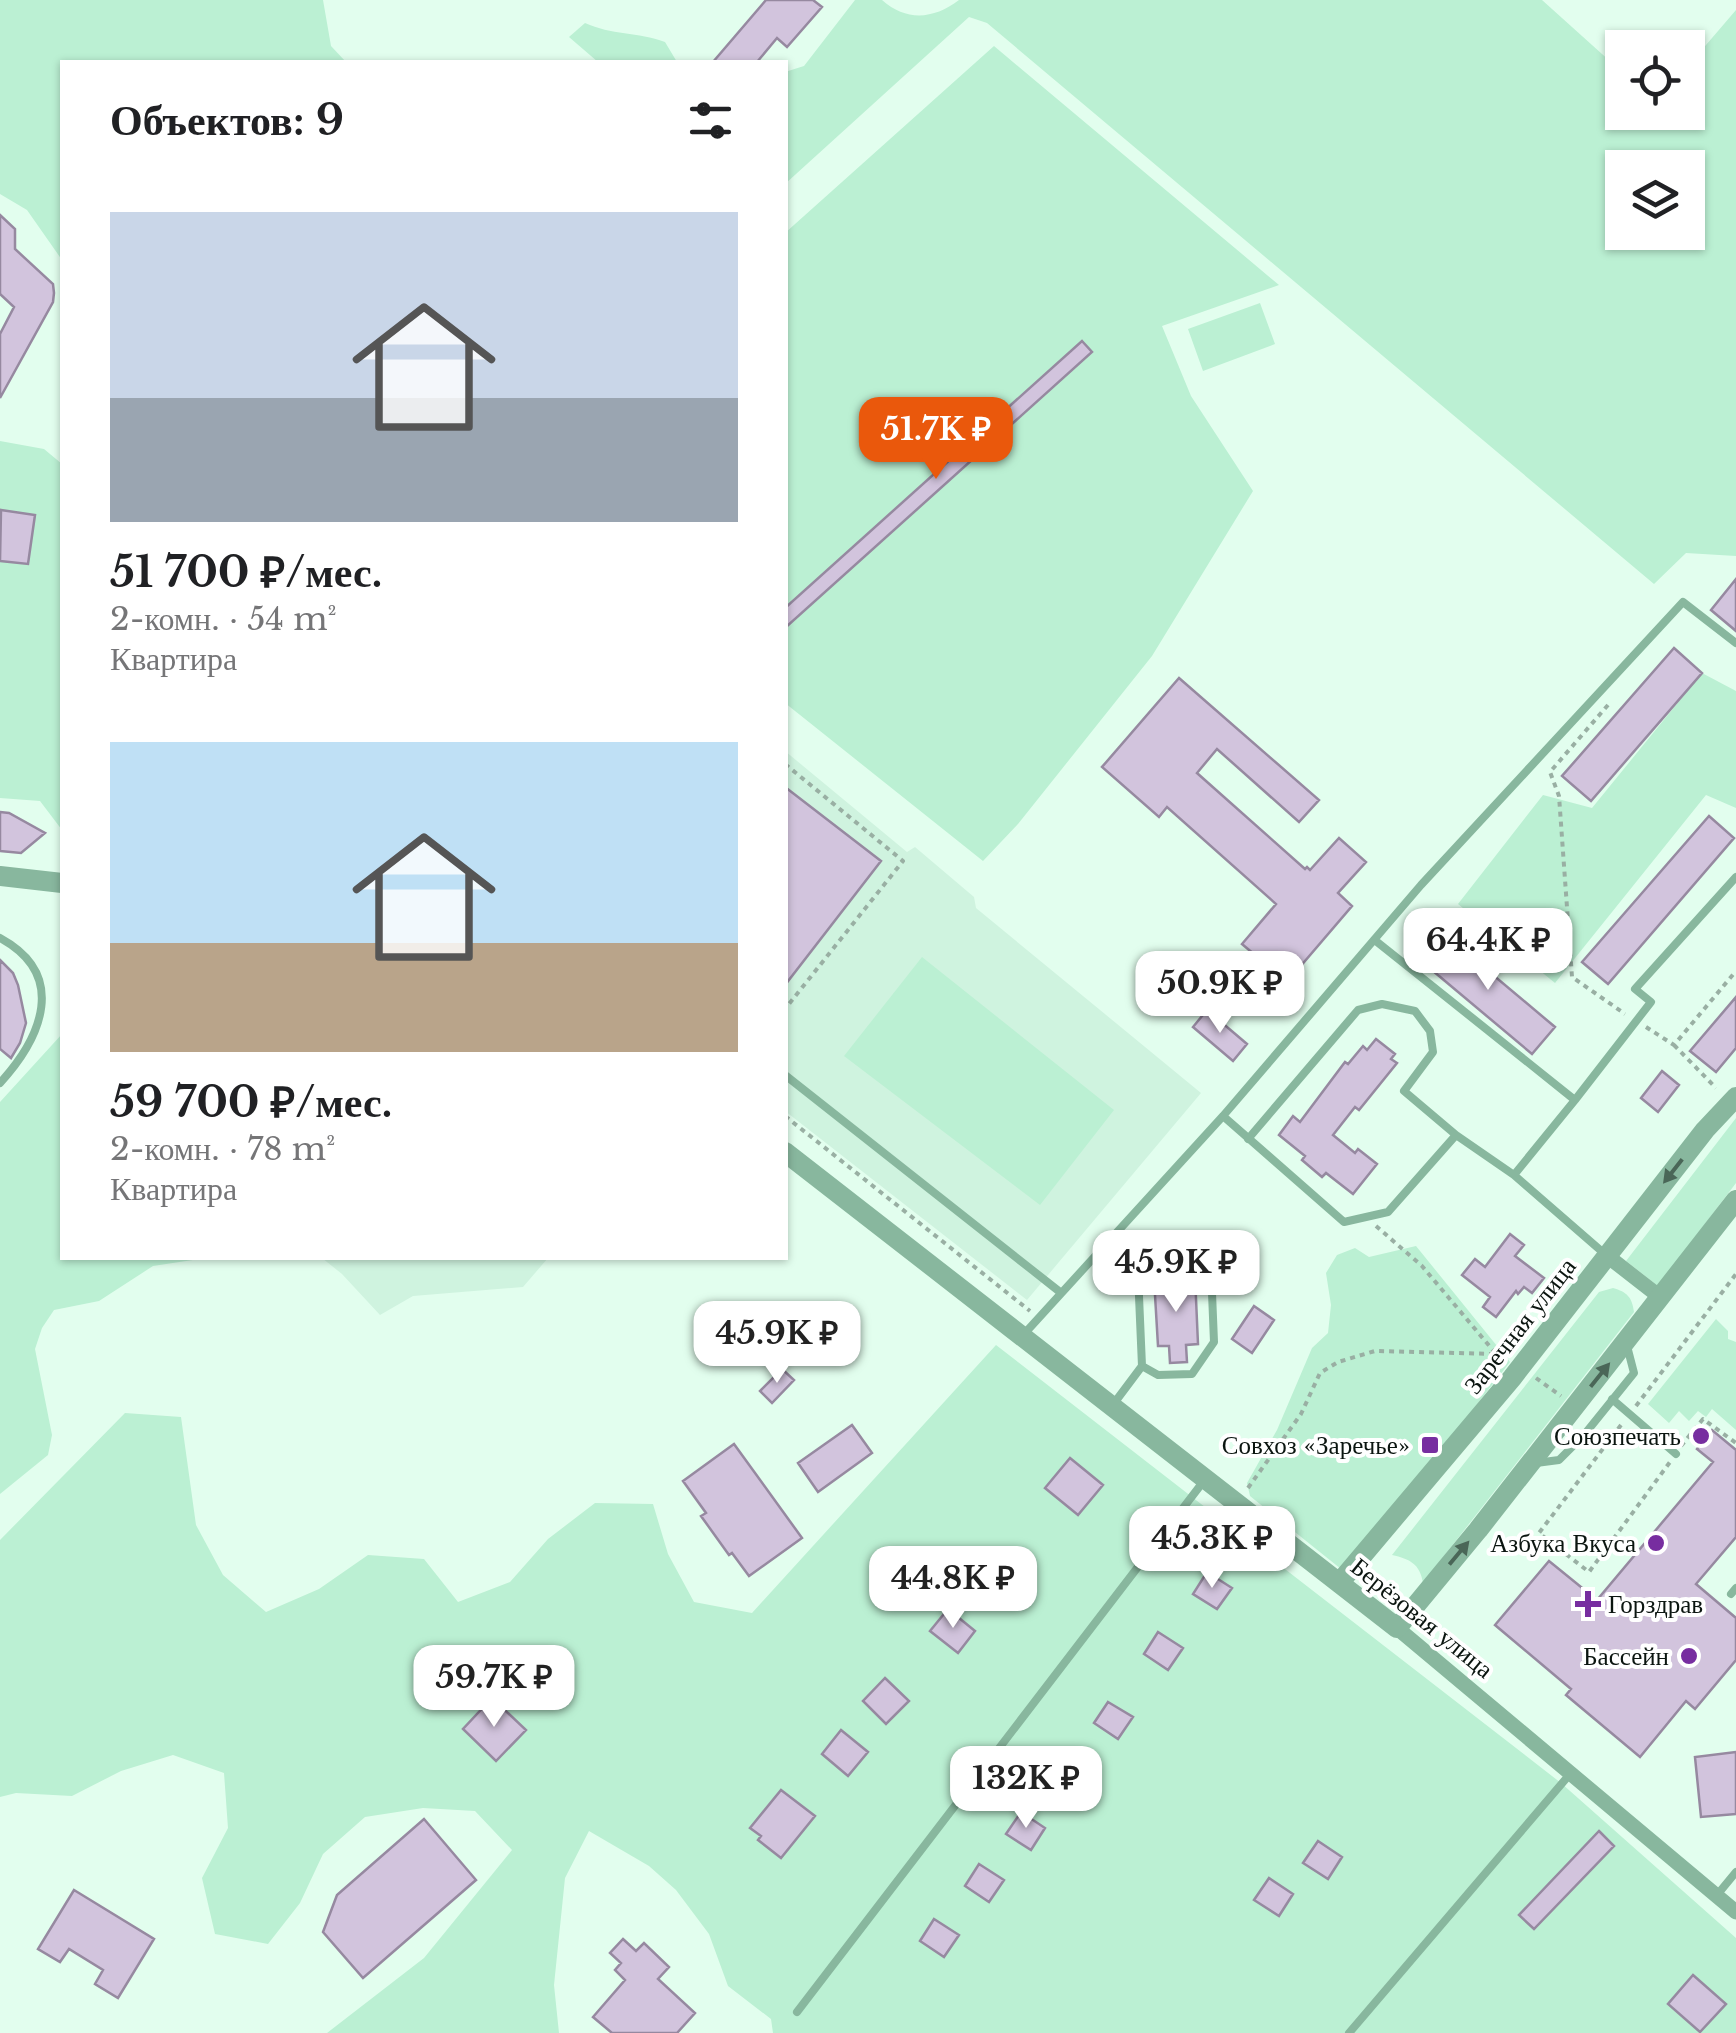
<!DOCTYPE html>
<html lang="ru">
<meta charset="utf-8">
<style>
:root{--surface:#fff;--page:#f2f2f2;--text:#202124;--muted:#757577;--accent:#ea580c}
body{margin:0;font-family:"Libre Baskerville",serif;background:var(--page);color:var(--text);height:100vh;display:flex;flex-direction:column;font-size:38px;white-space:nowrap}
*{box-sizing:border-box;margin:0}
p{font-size:32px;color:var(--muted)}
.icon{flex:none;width:55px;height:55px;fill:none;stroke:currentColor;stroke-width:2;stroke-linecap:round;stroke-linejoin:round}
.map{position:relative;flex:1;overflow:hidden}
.panel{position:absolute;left:60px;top:60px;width:728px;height:1200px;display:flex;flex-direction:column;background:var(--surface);border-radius:0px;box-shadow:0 2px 8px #0004}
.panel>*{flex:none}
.buttons{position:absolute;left:1605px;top:30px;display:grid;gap:20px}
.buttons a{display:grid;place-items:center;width:100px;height:100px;border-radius:0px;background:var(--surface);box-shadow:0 2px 8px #0004;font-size:50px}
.price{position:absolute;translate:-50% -85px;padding:0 22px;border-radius:20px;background:#fff;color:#222;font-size:32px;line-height:65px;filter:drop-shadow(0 2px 5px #0008)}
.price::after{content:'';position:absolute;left:50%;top:60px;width:30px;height:22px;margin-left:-15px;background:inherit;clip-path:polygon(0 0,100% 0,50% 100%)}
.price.current{background:var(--accent);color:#fff}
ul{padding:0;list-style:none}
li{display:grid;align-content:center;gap:20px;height:530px;padding:0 50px}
li span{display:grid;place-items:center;height:310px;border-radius:0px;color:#555}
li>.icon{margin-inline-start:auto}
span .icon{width:180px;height:180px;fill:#fffc;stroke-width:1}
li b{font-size:42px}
h2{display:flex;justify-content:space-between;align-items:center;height:120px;padding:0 50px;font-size:42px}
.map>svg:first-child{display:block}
.built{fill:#cff3df}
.green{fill:#bbf0d3;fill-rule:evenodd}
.building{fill:#d2c4dd;stroke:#9689a0;stroke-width:2.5}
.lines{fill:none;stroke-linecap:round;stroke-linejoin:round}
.path{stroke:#99afa3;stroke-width:4;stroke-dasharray:5 5;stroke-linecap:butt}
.service{stroke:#88b79e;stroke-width:8}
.minor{stroke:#88b79e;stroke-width:15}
.tertiary{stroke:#88b79e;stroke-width:20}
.oneway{fill:#4a6657}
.poi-dot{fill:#772da0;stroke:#fff;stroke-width:4}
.labels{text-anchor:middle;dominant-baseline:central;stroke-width:8;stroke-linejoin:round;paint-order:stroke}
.street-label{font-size:25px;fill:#0b1510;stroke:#fff}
.poi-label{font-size:25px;fill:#0b1510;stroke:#fff;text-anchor:end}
</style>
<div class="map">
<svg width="1736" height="2033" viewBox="0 0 1736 2033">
<rect width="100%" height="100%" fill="#e2feee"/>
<path class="built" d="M785 751 907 852 915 847 974 897 976 908 1201 1093 1027 1300 785 1111Z
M322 1258H548L523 1287 413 1296 380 1315 342 1274Z"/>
<path class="green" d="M0 0H323L331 46 346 62H62V260L27 210 0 194Z
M855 0H882C907 22 934 19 959 0H1542L1622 72V112H1688V66L1736 10V556L1686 553 1654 584 987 23 969 17 785 184V72L804 66ZM1622 168H1688V232H1622Z
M585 23C611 35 638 32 665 42L677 62H598L569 37Z
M994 46 1279 285 1162 326 1191 396 1253 491 1152 656 1018 824 983 861 785 703V233Z
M1260 303 1275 344 1203 371 1188 329Z
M0 441 44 449 62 464V830L40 801 0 798Z
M1702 673 1736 691V808L1706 795 1555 983 1458 904 1543 795 1592 808Z
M922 957 1114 1110 1040 1205 844 1056Z
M62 1034V1258H206L153 1266 99 1301 54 1310 42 1328 35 1349 52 1435 48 1455 0 1494V1102Z
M1736 1118V1183L1658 1286 1626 1261Z
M1416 1246 1510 1362 1346 1573 1250 1496 1247 1483 1277 1430 1312 1348 1328 1333 1331 1305 1326 1273 1337 1255 1355 1248 1369 1257Z
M1613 1288C1627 1292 1632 1297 1634 1312L1423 1583C1420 1564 1410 1559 1392 1555L1599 1292Z
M1716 1319 1728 1331V1339L1736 1342V1430L1712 1409 1706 1417 1698 1411 1689 1421 1679 1411 1669 1423 1648 1404Z
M996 1345 1561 1783 1736 1938V2033H773L771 2019 728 1986 709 1934 676 1890 649 1866 589 1831 565 1878 554 1985 559 2033H327L424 1958 512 1850 475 1811 423 1808 365 1817 323 1854 300 1903 268 1944 215 1934 202 1878 228 1828 224 1773 173 1755 121 1771 72 1796 16 1793 0 1797V1540L125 1413 181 1417 196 1525 223 1575 266 1612 319 1589 368 1555 424 1559 458 1602 510 1582 548 1539 595 1503 653 1504 668 1554 694 1602 752 1613Z"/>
<path class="building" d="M766 0H813L822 7 787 47 777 38 757 62H713Z
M0 215 15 229V249L53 284 54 293 53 302 0 398V334L14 307 0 294Z
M1082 341 1092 352 785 628V608Z
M1 510 35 515 28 564 0 561Z
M1736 579V631L1711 610Z
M1674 648 1702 673 1591 801 1562 776Z
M1179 678 1319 800 1299 822 1217 749 1197 773 1305 869 1307 867 1310 870 1339 838 1366 862 1338 893 1352 906 1287 982 1242 944 1276 904 1167 807 1159 817 1102 767Z
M785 787 881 861 785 985Z
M0 812 9 813 45 833 21 853 0 851Z
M1709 816 1734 838 1608 984 1582 962Z
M1443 933 1555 1027 1532 1054 1420 960Z
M0 960 13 973 18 985 26 1023 20 1043 11 1058 0 1049Z
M1736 997V1048L1716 1072 1690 1051Z
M1207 1010 1247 1044 1233 1061 1193 1027Z
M1376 1039 1395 1054 1391 1059 1397 1063 1359 1110 1355 1107 1333 1135 1355 1153 1358 1149 1377 1164 1353 1194 1326 1173 1322 1177 1302 1160 1305 1156 1279 1135 1293 1116 1300 1122 1345 1062 1348 1064 1363 1046 1367 1050Z
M1662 1071 1679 1085 1658 1112 1641 1098Z
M1510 1234 1524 1245 1515 1256 1544 1278 1532 1293 1524 1287 1518 1294 1516 1291 1496 1317 1483 1307 1490 1297 1462 1275 1475 1259 1485 1267Z
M1195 1276 1198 1344 1186 1345 1187 1362 1170 1363 1169 1346H1158L1154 1278Z
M1254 1306 1274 1320 1252 1353 1232 1339Z
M782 1369 794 1380 772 1403 760 1391Z
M852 1425 872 1453 818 1492 798 1463Z
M1702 1427 1710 1433 1712 1430 1736 1450V1537L1696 1584 1736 1618V1660L1695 1709 1686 1701 1640 1757 1566 1695 1571 1689 1495 1625 1549 1561 1597 1600 1713 1462 1697 1449 1700 1445 1693 1439Z
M734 1444 802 1538 749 1576 732 1553 729 1555 701 1516 706 1513 683 1481Z
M1070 1458 1103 1485 1078 1515 1045 1488Z
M1207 1572 1232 1588 1217 1609 1193 1594Z
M948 1609 975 1631 958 1653 930 1631Z
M1158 1632 1183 1648 1168 1670 1144 1654Z
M885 1678 909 1701 886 1724 863 1701Z
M492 1698 526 1730 496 1761 463 1729Z
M1108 1702 1133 1717 1118 1739 1094 1723Z
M841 1730 868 1752 848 1776 822 1754Z
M1736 1752V1814L1701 1817 1695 1757Z
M1068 1756 1092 1771 1078 1793 1054 1777Z
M781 1790 815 1816 781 1858 758 1840 761 1836 750 1828Z
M1021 1812 1045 1828 1031 1850 1006 1834Z
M424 1819 476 1880 363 1978 323 1932 337 1895Z
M1599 1831 1614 1846 1534 1929 1519 1915Z
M1318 1841 1342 1857 1328 1879 1303 1863Z
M979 1864 1004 1880 989 1902 965 1886Z
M1269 1878 1293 1894 1279 1916 1254 1900Z
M74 1890 154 1939 118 1998 95 1984 103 1970 69 1949 60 1962 38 1949Z
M934 1919 959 1935 944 1957 920 1941Z
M623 1939 636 1951 644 1943 669 1967 658 1979 695 2013 677 2033H612L593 2017 625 1980 615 1970 621 1963 610 1953Z
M1693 1975 1726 2004 1700 2032 1668 2004Z"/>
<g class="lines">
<path class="path" d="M1608 705 1550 772 1559 796 1572 977 1625 1014
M785 764 903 861 785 1009
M1646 1027 1674 1045 1736 971
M1674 1045 1716 1088
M785 1116 1030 1311
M1376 1226 1422 1266 1502 1361
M1536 1378 1561 1396
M1636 1406 1736 1274
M1621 1425 1539 1533 1589 1572 1670 1462
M1681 1446 1703 1419 1736 1443
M1248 1488 1301 1414 1320 1373 1338 1362 1375 1351 1494 1354"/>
<path class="service" d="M0 938C68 975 42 1037 0 1083
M1376 941 1575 1100 1651 1002 1635 989 1736 877
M785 1075 1060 1292
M1223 1116 1344 1222 1388 1212 1456 1135 1404 1091 1433 1052 1430 1031 1415 1011 1382 1004 1358 1010 1248 1139
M1456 1135 1514 1175 1606 1255
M1514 1175 1575 1100
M1025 1333 1223 1116 1421 885 1683 602 1736 643
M1612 1399 1676 1454
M1112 1406 1142 1366 1138 1273 1151 1258 1195 1256 1211 1268 1214 1342 1192 1374 1158 1375 1142 1366
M1536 1463 1559 1460 1584 1435 1634 1373 1627 1346
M1731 1594 1736 1588
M1717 1895 1736 1872
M797 2012 1203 1482
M1349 2033 1570 1774"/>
<path class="minor" d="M1606 1255 1660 1297
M1397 1628 1736 1912"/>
<path class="tertiary" d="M0 876 62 883
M785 1152 1397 1628 1478 1530 1736 1200
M1340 1582 1512 1378 1705 1130 1736 1097"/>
</g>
<defs><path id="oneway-solid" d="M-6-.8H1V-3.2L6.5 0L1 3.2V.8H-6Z" transform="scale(2.5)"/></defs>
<g class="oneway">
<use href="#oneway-solid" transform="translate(1673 1171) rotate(128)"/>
<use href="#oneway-solid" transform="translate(1600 1375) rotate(-51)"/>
<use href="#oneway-solid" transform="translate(1459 1553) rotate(-50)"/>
</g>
<g class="poi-dot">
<circle cx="1701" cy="1436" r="10"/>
<rect x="1420" y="1435" width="20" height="20" rx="5"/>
<circle cx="1656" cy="1543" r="10"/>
<path d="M1583 1589h10v10h10v10h-10v10h-10v-10h-10v-10h10z"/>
<circle cx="1689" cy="1656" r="10"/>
</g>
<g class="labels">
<g class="street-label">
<text transform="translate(1520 1326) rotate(-52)">Заречная улица</text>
<text transform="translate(1422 1618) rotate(39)">Берёзовая улица</text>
</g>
<g class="poi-label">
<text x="1681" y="1436">Союзпечать</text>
<text x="1410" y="1445">Совхоз «Заречье»</text>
<text x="1636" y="1543">Азбука Вкуса</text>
<text x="1608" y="1604" text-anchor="start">Горздрав</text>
<text x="1669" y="1656">Бассейн</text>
</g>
</g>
</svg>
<div class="buttons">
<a><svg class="icon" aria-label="locate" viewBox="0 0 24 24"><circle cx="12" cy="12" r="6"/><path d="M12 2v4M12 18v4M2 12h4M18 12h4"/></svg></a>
<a><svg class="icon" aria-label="layers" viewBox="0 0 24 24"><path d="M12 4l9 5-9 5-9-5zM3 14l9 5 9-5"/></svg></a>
</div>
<b class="price current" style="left:936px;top:482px">51.7K ₽</b>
<b class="price" style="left:1488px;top:993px">64.4K ₽</b>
<b class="price" style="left:1220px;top:1036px">50.9K ₽</b>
<b class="price" style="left:1176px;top:1315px">45.9K ₽</b>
<b class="price" style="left:777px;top:1386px">45.9K ₽</b>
<b class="price" style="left:1212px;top:1591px">45.3K ₽</b>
<b class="price" style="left:953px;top:1631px">44.8K ₽</b>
<b class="price" style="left:494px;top:1730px">59.7K ₽</b>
<b class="price" style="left:1026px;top:1831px">132K ₽</b>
<section class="panel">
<h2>Объектов: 9<svg class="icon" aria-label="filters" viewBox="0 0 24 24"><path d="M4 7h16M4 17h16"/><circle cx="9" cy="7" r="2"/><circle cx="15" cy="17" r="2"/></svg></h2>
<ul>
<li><span style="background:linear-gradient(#c9d6e8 60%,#9aa5b1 0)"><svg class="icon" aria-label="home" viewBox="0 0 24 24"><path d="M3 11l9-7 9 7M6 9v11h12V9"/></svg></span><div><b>51 700 ₽/мес.</b><p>2-комн. · 54 m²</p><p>Квартира</p></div></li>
<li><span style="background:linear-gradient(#bfe0f5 65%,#b9a48a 0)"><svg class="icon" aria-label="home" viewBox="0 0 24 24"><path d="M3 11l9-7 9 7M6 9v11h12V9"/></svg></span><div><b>59 700 ₽/мес.</b><p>2-комн. · 78 m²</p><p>Квартира</p></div></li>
</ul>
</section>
</div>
